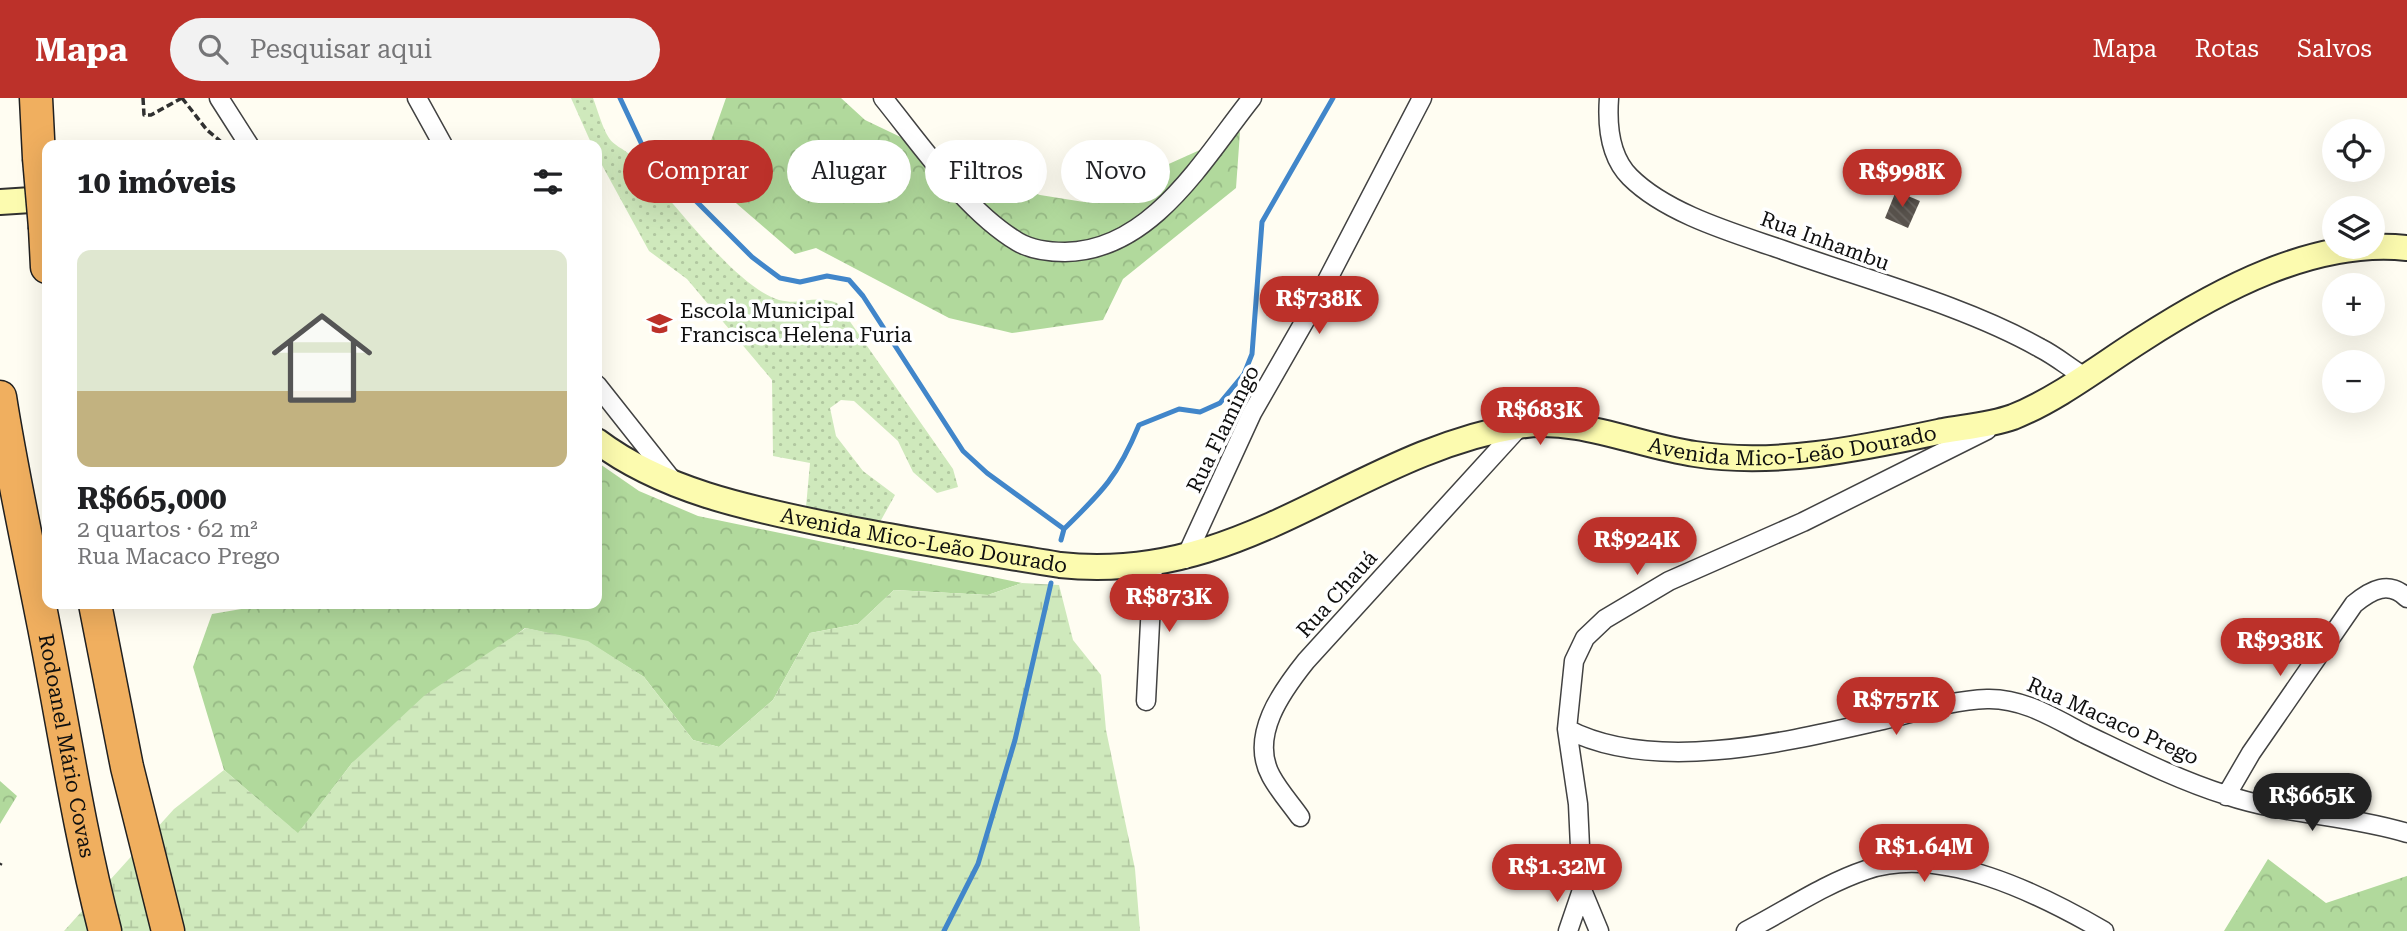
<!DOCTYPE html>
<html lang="pt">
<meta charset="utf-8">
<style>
:root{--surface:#fff;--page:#f2f2f2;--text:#202124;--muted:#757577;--accent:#bc312a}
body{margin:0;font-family:"Roboto Serif",serif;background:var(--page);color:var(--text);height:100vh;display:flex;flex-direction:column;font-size:26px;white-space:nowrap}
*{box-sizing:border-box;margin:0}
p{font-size:23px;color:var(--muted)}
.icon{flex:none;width:38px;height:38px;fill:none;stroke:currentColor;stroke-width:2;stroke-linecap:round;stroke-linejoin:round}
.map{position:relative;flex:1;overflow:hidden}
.side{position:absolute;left:42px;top:42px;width:560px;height:469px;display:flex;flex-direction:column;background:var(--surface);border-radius:14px;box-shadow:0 7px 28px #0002}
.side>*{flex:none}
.top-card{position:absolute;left:623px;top:42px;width:665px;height:63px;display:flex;gap:14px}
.controls{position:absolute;left:2322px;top:21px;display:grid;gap:14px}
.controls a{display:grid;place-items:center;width:63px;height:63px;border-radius:50%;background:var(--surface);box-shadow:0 7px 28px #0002;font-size:35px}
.price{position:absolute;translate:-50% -60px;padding:0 16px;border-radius:24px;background:var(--accent);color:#fff;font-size:23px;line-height:46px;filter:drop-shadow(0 2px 4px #0008)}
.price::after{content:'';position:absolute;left:50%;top:42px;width:21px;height:16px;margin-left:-10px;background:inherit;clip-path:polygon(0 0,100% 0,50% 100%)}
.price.selected{background:#222;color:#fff}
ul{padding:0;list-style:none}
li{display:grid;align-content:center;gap:14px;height:371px;padding:0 35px}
li span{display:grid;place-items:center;height:217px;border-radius:14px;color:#555}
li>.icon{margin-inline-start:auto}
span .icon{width:126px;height:126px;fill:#fffc;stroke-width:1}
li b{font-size:30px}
h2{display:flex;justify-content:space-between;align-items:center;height:84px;padding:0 35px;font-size:30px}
.tag{padding:0 24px;border-radius:32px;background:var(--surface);box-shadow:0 7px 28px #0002;font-size:24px;line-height:63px}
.tag.selected{background:var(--accent);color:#fff}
header{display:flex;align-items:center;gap:42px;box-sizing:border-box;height:98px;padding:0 35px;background:var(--accent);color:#fff}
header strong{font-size:33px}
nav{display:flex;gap:38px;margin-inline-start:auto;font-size:24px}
.search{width:490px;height:63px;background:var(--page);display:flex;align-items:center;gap:18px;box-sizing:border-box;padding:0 24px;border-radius:38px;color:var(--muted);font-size:26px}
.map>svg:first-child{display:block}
.grass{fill:url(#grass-dots)}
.forest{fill:url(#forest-crowns)}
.wetland{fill:url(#wetland-marsh)}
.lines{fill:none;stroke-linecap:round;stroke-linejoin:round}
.stream{stroke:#4186ca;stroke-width:5}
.building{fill:url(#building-back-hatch)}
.street-casing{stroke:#424242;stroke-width:21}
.secondary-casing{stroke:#313131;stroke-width:28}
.highway-casing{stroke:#202020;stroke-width:35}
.path{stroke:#313131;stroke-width:3.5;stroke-dasharray:7 3.5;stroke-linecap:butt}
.street{stroke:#fff;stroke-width:18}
.secondary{stroke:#fcfbaf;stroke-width:24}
.highway{stroke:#f0af5f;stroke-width:32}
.highway-bridge-casing{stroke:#202020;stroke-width:35;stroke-linecap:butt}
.highway-bridge{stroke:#f0af5f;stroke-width:32}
.labels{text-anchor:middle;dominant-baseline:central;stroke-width:7;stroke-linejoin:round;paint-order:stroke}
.street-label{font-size:21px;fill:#0f0f0f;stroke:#fff}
.poi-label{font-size:21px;fill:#0f0f0f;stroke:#fff;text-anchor:start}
</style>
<header>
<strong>Mapa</strong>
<div class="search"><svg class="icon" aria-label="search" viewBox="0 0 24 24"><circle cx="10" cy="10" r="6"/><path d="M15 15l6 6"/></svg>Pesquisar aqui</div>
<nav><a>Mapa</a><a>Rotas</a><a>Salvos</a></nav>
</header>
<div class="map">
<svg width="2407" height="833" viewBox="0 0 2407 833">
<defs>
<pattern id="grass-dots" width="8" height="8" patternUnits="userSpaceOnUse" patternTransform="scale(1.75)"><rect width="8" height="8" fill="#cfe9bc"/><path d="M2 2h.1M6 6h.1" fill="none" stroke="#b1c7a0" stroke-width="1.8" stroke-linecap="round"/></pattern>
<pattern id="forest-crowns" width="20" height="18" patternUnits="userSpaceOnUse" patternTransform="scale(1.75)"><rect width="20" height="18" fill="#b1d99c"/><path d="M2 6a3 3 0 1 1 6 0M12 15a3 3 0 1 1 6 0" fill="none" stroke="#97b985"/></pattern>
<pattern id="wetland-marsh" width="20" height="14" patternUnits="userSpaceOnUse" patternTransform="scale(1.75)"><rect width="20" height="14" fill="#cfe9bc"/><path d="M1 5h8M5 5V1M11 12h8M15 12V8" fill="none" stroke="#b1c7a0"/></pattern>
<pattern id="building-back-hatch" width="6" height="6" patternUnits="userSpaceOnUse" patternTransform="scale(1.75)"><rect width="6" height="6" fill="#58524c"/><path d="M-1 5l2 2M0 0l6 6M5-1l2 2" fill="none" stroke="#6b6661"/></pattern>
</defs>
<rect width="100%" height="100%" fill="#fffdf2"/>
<path class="grass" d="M571 0H593C598 13 602 29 609 40 613 47 624 51 630 57 665 92 734 189 779 202 802 208 813 196 837 205L953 371 958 389 937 395 913 374 898 343 854 303 841 302 830 310 836 338 863 373 895 397 880 424 806 409 810 365 773 358 772 282 687 181 649 153 597 58V47H592Z"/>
<path class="forest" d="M726 0H841L865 22 959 67 1040 97 1084 104 1240 34 1236 90 1123 181 1103 222 1012 235 949 220 816 150 795 156 700 74Z
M597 364 639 393 698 418 1022 485 988 497 894 492 858 526 810 535 773 602 719 649 693 642 644 579 588 544 525 530 352 665 298 736 224 672 193 569 212 516 270 506H597Z
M0 683 17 698 0 726Z
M2268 761 2326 805 2407 778V833H2224Z"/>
<path class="wetland" d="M1022 485 1059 487 1073 542 1101 577 1106 632 1135 771 1140 833H64L174 711 224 672 298 735 352 665 425 597 526 530 588 543 644 579 693 642 719 649 773 602 810 535 858 526 894 492 988 497Z"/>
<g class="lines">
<path class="stream" d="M620 0 644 51 752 159 780 180 800 184 827 178 849 182 863 198 963 353 987 375 1064 431
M1061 442 1064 431C1103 393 1118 378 1139 327L1179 311 1200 314 1220 305 1244 276 1252 256 1262 124 1333 0
M944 833 978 766 1015 642 1051 485"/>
</g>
<path class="building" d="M1896 93 1920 103 1908 130 1885 120Z"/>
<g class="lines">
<defs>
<path id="street" d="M219 0 249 47
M417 0 443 47
M883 0C921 47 966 113 1018 144 1032 152 1049 154 1065 154 1152 153 1204 60 1252 0
M1609 0C1607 27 1610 59 1630 79 1667 116 1734 135 1783 152 1864 181 1966 208 2040 250 2056 258 2070 270 2085 279
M597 287 673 383
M1185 461 1252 315 1319 198 1422 0
M1146 603 1153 466
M1567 631C1655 677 1790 643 1883 622 1916 614 1953 602 1987 601 2023 600 2054 620 2085 636 2131 658 2178 682 2226 697 2285 717 2348 717 2407 735
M2226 698 2251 655 2354 506C2371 492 2389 482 2407 500
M1300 719C1291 706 1279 693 1271 678 1249 638 1282 593 1306 563L1521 327
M1568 833 1582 792
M1599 833 1582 792 1578 706 1567 631 1574 563 1585 540 1605 521 1669 483 1803 424 1987 332
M1746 833C1785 813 1824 786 1866 772 1941 746 2040 796 2104 833"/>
<g id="secondary">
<path d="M0 104 47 101"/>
<path id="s1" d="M597 343C662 392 747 410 825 426 903 442 982 454 1060 467 1244 487 1353 356 1519 328 1577 318 1638 348 1695 356 1776 369 1863 350 1943 333 1965 329 1991 327 2013 319 2058 301 2100 268 2141 242 2217 193 2313 140 2407 150"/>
</g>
<g id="highway">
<path d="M36 0 39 60"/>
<path d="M45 130 47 169"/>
<path id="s2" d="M0 299C12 376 29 452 44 529 64 631 79 733 105 833"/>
<path d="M95 506 127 669 168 833"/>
</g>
</defs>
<use href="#street" class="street-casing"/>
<use href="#secondary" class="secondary-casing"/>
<use href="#highway" class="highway-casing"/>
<path class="path" d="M143 0 144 17H151L182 0
M182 0 207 32 225 47
M0 767 1 765"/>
<use href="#street" class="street"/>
<use href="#secondary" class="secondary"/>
<use href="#highway" class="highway"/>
<defs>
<path id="highway-bridge" d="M39 60 45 130"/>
</defs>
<use href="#highway-bridge" class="highway-bridge-casing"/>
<use href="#highway-bridge" class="highway-bridge"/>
</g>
<defs>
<symbol id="school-bare" viewBox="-9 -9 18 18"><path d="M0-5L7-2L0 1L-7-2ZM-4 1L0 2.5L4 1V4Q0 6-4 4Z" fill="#bc312a" stroke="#fff" stroke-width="2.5" paint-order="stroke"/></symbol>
</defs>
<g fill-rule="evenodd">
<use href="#school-bare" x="642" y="208" width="35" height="35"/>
</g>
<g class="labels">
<g class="street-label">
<text transform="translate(1825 143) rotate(20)">Rua Inhambu</text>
<text transform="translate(1223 331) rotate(-64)">Rua Flamingo</text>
<text stroke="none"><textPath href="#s1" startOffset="1246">Avenida Mico-Leão Dourado</textPath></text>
<text stroke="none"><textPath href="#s1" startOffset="345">Avenida Mico-Leão Dourado</textPath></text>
<text transform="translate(1337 496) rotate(-48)">Rua Chauá</text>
<text transform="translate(2113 623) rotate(24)">Rua Macaco Prego</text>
<text stroke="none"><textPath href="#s2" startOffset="355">Rodoanel Mário Covas</textPath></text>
</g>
<g class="poi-label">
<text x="680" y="213">Escola Municipal<tspan x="680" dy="24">Francisca Helena Furia</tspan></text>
</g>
</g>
</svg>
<div class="controls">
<a><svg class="icon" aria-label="locate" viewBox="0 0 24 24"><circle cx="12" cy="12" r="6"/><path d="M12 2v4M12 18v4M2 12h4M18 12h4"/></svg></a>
<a><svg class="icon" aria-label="layers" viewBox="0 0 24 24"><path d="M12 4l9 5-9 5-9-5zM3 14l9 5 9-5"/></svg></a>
<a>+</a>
<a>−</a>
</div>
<b class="price" style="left:1902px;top:111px">R$998K</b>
<b class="price" style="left:1319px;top:238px">R$738K</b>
<b class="price" style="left:1540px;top:349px">R$683K</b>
<b class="price" style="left:1637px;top:479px">R$924K</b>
<b class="price" style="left:1169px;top:536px">R$873K</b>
<b class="price" style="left:2280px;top:580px">R$938K</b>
<b class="price" style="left:1896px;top:639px">R$757K</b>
<b class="price selected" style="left:2312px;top:735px">R$665K</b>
<b class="price" style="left:1924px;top:786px">R$1.64M</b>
<b class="price" style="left:1557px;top:806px">R$1.32M</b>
<div class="top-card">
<a class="tag selected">Comprar</a>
<a class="tag">Alugar</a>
<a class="tag">Filtros</a>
<a class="tag">Novo</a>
</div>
<section class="side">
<h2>10 imóveis<svg class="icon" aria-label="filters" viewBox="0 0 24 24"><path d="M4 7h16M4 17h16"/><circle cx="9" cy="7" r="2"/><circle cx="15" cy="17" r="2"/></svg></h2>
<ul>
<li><span style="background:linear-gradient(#dfe7d0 65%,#c2b280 0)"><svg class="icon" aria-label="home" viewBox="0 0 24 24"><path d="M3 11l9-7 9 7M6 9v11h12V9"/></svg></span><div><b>R$665,000</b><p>2 quartos · 62 m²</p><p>Rua Macaco Prego</p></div></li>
</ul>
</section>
</div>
